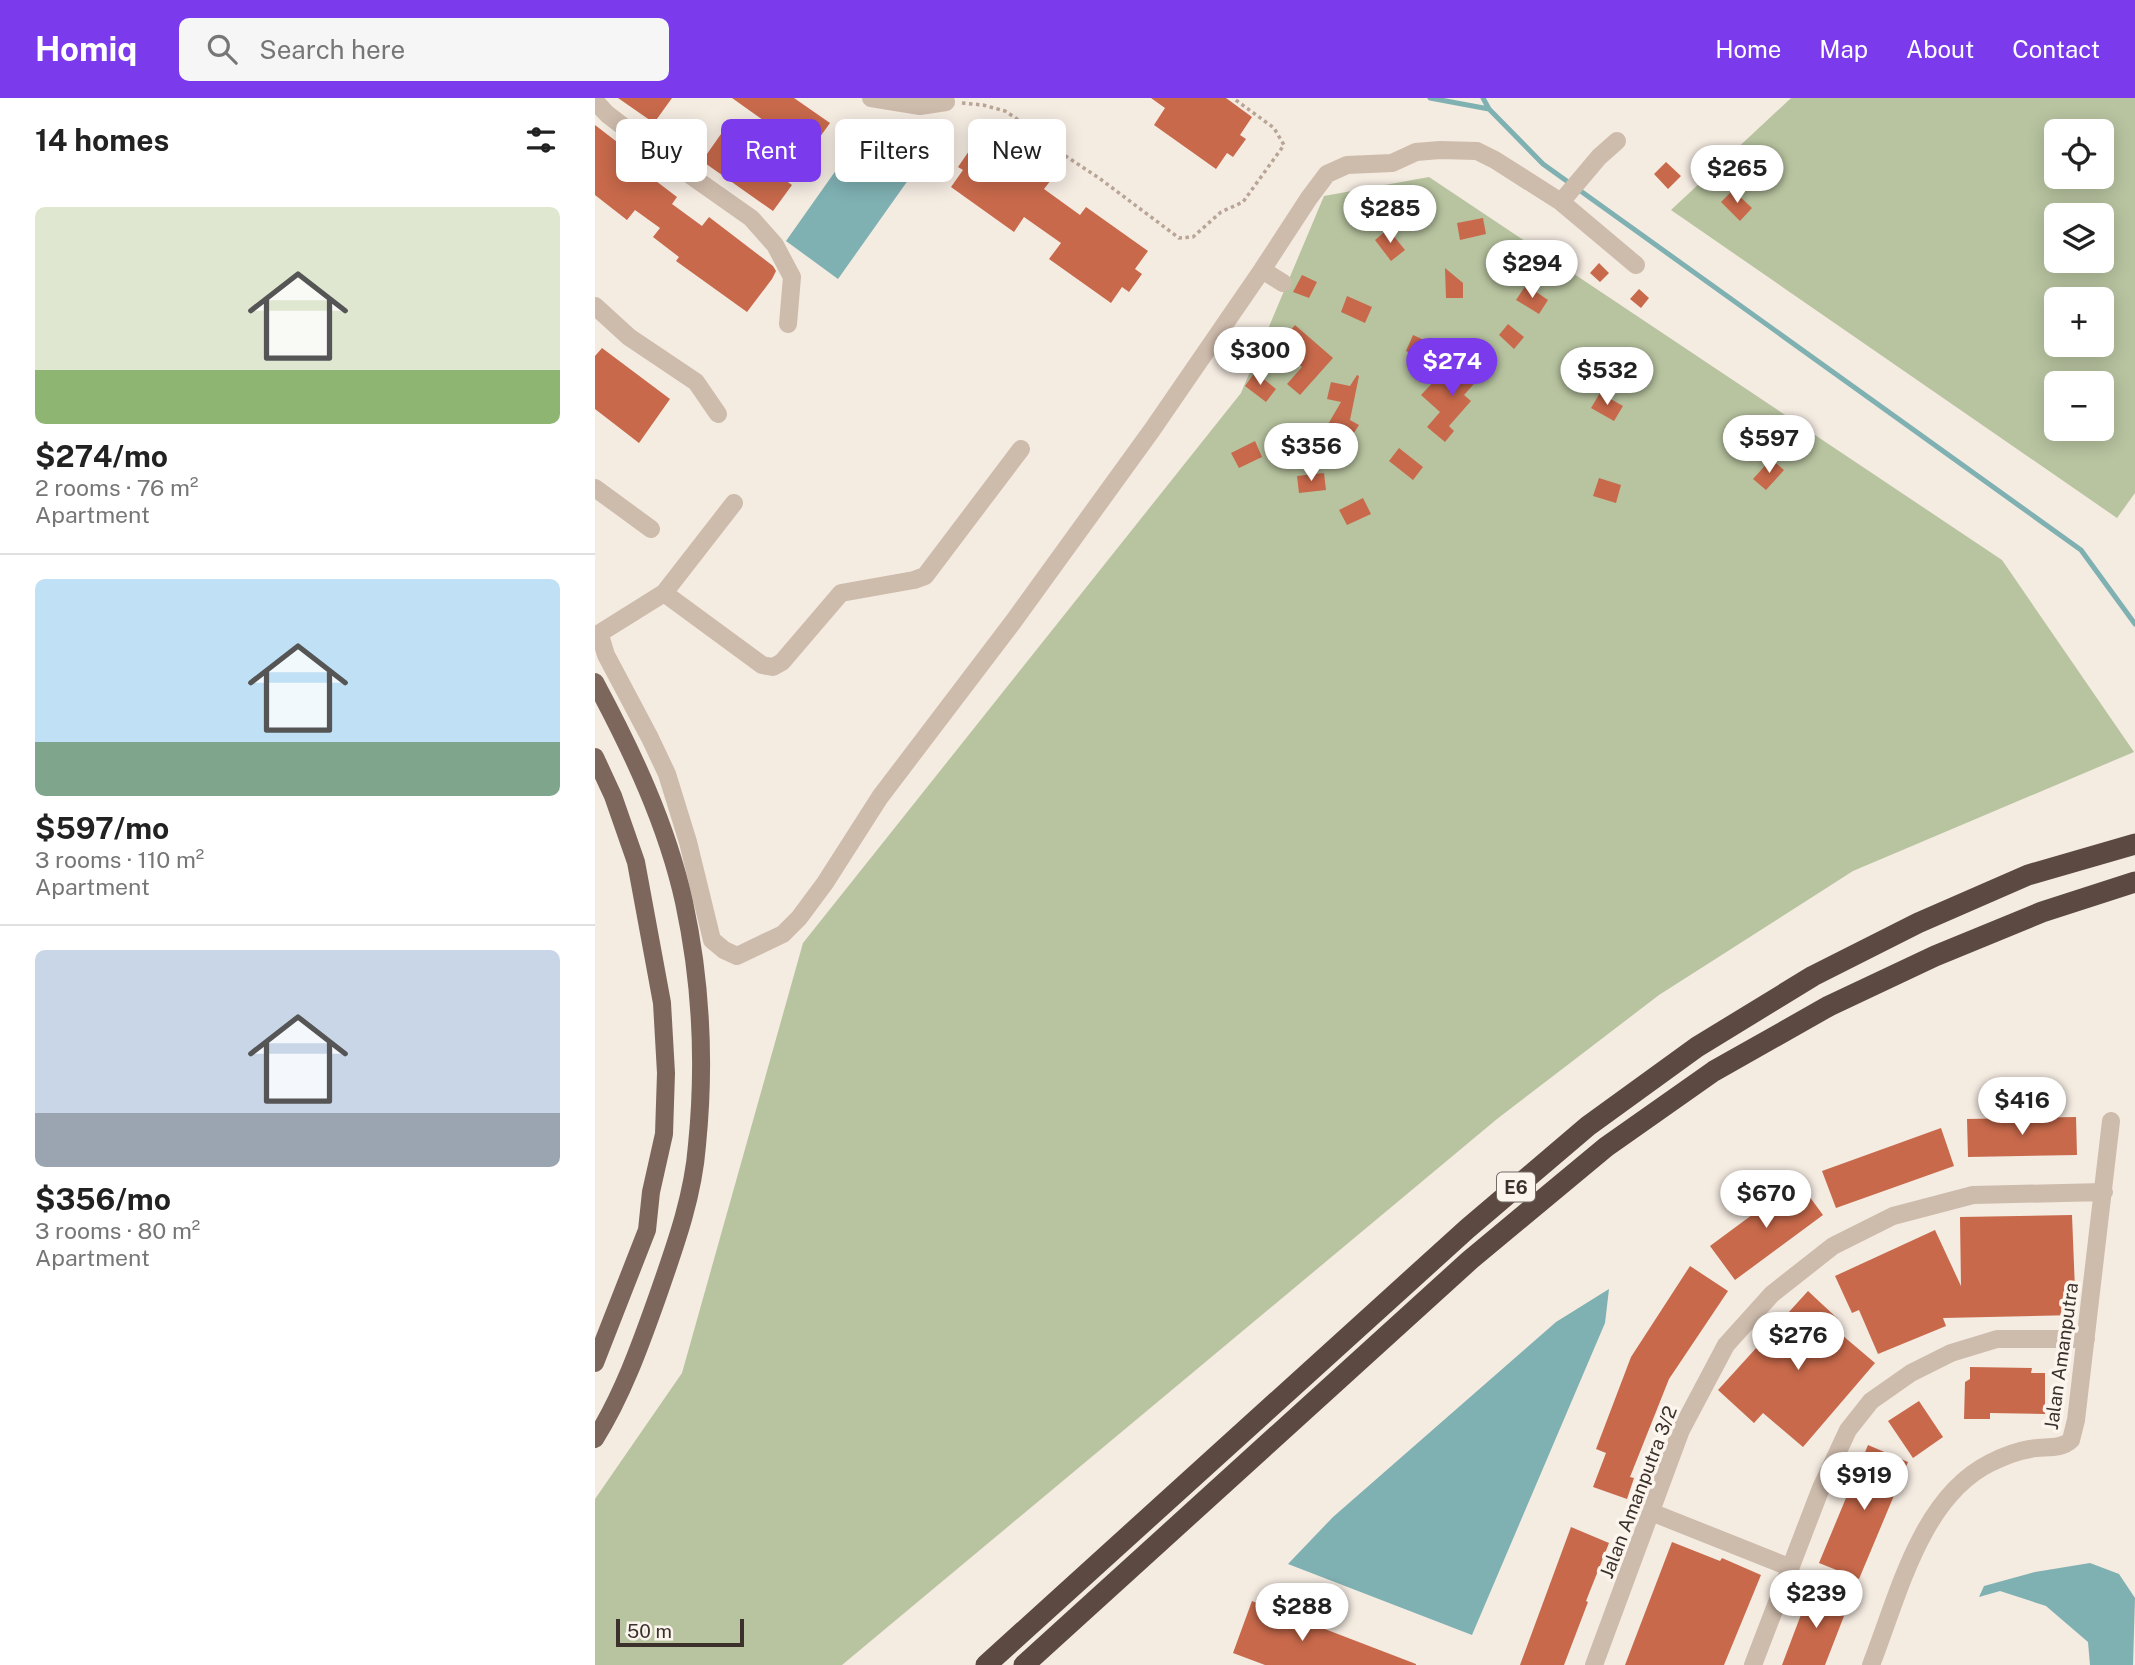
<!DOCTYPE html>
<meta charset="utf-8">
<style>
:root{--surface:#fff;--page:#f6f6f6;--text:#222;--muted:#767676;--line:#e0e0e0;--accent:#7c3aed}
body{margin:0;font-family:"Public Sans",sans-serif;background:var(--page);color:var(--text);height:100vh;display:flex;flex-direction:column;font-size:26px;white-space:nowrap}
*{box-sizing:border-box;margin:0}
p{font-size:23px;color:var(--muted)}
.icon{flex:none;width:38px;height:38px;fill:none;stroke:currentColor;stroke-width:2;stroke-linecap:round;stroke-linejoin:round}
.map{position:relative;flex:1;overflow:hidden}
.drawer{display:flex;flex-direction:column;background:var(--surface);width:595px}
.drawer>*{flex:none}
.banner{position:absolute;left:21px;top:21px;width:665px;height:63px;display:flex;gap:14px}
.fabs{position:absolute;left:1449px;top:21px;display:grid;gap:14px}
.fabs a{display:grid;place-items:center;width:70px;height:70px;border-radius:10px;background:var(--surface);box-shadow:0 4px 18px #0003;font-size:35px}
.scale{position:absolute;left:21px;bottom:18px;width:128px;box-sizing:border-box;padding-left:7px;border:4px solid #3b302b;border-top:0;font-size:19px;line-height:24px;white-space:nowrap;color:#3b302b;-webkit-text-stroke:5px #fbf5ee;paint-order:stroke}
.price{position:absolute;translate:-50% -60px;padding:0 16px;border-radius:24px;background:#fff;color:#222;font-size:23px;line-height:46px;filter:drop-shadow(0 2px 4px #0008)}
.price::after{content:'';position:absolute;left:50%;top:42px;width:21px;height:16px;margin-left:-10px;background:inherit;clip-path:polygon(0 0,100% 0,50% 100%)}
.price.current{background:var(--accent);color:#fff}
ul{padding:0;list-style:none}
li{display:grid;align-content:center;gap:14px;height:371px;padding:0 35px}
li+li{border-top:2px solid var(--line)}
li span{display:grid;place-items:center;height:217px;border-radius:10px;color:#555}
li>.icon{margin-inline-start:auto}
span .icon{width:126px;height:126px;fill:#fffc;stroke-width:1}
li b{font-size:30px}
h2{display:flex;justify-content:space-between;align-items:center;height:84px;padding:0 35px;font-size:30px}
.pill{padding:0 24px;border-radius:10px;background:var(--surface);box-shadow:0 4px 18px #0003;font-size:24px;line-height:63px}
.pill.current{background:var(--accent);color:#fff}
header{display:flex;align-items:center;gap:42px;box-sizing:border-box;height:98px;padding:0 35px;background:var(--accent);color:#fff}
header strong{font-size:33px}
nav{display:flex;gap:38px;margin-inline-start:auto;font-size:24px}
.search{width:490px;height:63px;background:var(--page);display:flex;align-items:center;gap:18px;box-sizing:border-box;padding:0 24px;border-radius:10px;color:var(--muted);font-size:26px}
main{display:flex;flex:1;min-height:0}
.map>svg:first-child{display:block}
.green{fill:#b8c4a0;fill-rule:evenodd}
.water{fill:#7fb0b2}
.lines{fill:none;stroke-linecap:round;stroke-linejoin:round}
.stream{stroke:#7fb0b2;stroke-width:5}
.building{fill:#c8694b}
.path{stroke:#b9a596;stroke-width:3.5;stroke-dasharray:3.5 3.5;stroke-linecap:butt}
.minor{stroke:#cdbbac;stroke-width:18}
.major{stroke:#7d675c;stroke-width:18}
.highway{stroke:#5c4a42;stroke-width:21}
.labels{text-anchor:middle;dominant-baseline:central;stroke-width:7;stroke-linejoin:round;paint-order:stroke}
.shield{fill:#fbf5ee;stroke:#756b66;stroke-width:2}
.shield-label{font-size:18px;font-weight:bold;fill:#3b302b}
.street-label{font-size:19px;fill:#3b302b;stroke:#fbf5ee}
</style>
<header>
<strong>Homiq</strong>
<div class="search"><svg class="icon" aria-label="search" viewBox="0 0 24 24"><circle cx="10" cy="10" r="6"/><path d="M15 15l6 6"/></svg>Search here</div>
<nav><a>Home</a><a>Map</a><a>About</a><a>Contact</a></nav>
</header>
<main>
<section class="drawer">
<h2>14 homes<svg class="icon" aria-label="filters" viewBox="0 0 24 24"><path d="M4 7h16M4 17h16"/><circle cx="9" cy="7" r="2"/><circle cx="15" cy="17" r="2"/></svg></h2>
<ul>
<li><span style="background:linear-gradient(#dfe7d0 75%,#8fb573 0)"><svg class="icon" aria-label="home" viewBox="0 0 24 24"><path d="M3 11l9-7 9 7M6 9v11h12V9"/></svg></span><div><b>$274/mo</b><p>2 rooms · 76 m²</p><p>Apartment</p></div></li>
<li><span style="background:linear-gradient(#bfe0f5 75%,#7fa58c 0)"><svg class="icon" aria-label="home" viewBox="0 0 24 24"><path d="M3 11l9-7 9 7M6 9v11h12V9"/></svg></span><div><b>$597/mo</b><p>3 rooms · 110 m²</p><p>Apartment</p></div></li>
<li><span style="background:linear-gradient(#c9d6e8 75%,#9aa5b1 0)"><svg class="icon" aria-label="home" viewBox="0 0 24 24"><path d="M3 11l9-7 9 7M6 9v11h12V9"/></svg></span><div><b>$356/mo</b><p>3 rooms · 80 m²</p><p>Apartment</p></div></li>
</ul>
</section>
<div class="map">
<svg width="1540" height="1567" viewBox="0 0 1540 1567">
<rect width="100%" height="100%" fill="#f4ebe1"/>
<path class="green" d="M1196 0H1540V395L1522 420 1076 112ZM1461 33H1507V79H1461ZM1461 117H1507V163H1461ZM1461 201H1507V247H1461ZM1461 285H1507V331H1461Z
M834 79 1407 462 1539 654 1258 773 1064 897 902 1021 247 1567H0V1401L87 1275 208 845 646 295 729 98Z"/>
<path class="water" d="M268 34 321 71 243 181 191 143Z
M1014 1191 1010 1225 877 1537 693 1466 738 1419 961 1224Z
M1495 1465 1524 1476 1540 1500 1538 1567H1495L1493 1544 1451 1508 1405 1493 1384 1499 1389 1488 1440 1474Z"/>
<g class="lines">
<path class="stream" d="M835 0 894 11 948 66 1486 452 1540 526
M888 0 894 11"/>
</g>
<path class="building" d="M23 0H77L59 25Z
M137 0H199L235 25 217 50 181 25 178 29Z
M556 0H631L657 19 645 37 651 41 638 59 632 55 621 71 559 27 570 10Z
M0 27 39 57 41 54 68 74 61 83 82 99 77 106 107 128 114 119 178 168 181 173 177 181 152 214 81 163 84 159 58 139 65 130 40 112 32 122 0 97Z
M126 36 197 87 178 113 107 63Z
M393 37 456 82 449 91 485 117 491 109 553 153 540 171 547 176 534 194 527 189 516 205 454 161 466 145 429 119 419 134 356 89 368 72 363 69 374 53 380 56Z
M1071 64 1086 78 1073 91 1059 76Z
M1138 92 1157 110 1145 123 1126 104Z
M888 120 891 136 865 142 862 125Z
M793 131 810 152 796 163 780 142Z
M1004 165 1014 175 1005 184 995 175Z
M850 170 868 185V200H851Z
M707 177 722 184 714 200 698 194Z
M931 187 953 202 944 216 921 202Z
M1044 191 1054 200 1046 210 1035 201Z
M752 198 777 209 770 225 746 214Z
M913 226 929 239 919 251 904 237Z
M700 227 738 260 705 297 692 286 707 269 683 247Z
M818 237 842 248 835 264 811 253Z
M7 250 75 301 44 345 0 311V258Z
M880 259 893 270 869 297 876 303 854 328 859 333 850 344 832 329 845 314 826 297 844 278 855 287Z
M660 274 681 291 671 304 650 288Z
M762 277 764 278 755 322 764 327 755 341 732 328 746 304 732 301 736 284 755 288Z
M1005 295 1028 308 1019 323 996 310Z
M660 343 667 359 644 370 636 355Z
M804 350 828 369 818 382 794 363Z
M1176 361 1189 372 1171 392 1158 381Z
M729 375 731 392 704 395 702 378Z
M1004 380 1026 387 1021 405 998 398Z
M768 400 776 416 752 427 744 412Z
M1481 1019 1482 1057 1373 1059 1372 1021Z
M1346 1030 1359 1068 1241 1110 1227 1073Z
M1203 1083 1228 1117 1140 1182 1115 1148Z
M1477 1117 1481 1217 1348 1220 1351 1228 1283 1256 1264 1212 1257 1215 1240 1178 1340 1132 1366 1188 1365 1119Z
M1095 1168 1133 1193 1074 1281 1035 1379 1039 1380 1032 1401 998 1389 1011 1355 1001 1351 1036 1259Z
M1213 1193 1243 1221 1234 1226 1280 1265 1208 1349 1168 1315 1159 1325 1123 1292Z
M1375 1269 1437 1270 1436 1275H1450V1316L1395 1315V1321H1369L1370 1284 1375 1281Z
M1324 1303 1348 1339 1318 1360 1293 1323Z
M1273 1347 1313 1364 1264 1481 1224 1465Z
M976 1429 1014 1445 991 1503 993 1504 969 1567H925Z
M1077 1444 1125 1463 1127 1460 1166 1477 1129 1567H1030Z
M1216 1490 1254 1505 1230 1567H1187Z
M657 1503 821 1566V1567H670L638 1555Z"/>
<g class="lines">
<path class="path" d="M367 5 388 7 410 13 446 37 466 55 504 80 584 140 598 139 626 114 648 104 689 47 679 30 638 0"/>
<path class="minor" d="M276 0 325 8 351 4
M0 3 12 16 55 49 156 120 180 147 197 179 193 226
M966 104 1004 59 1022 43
M667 172 688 185
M0 208 34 239 101 284 123 316
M0 390 56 431
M69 495 167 567 178 569 187 564 246 495 319 482 330 478 426 351
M5 537 11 557 55 640 72 676 93 744 117 842 129 852 142 858 188 836 204 820 230 785 285 699 418 524 557 332 667 172 714 100 732 76 752 67 797 65 821 54 845 52 882 53 900 62 966 104 1041 167
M0 538 69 495 139 405
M1056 1414 1194 1469
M999 1567 1086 1332 1131 1247 1177 1196 1238 1148 1298 1118 1378 1097 1509 1094
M1158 1567 1226 1390 1253 1332 1276 1303 1316 1275 1356 1255 1402 1241H1491
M1276 1567C1303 1499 1325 1400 1395 1365 1407 1359 1423 1353 1435 1351 1448 1348 1466 1352 1476 1342L1481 1322 1516 1023"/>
<path class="major" d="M0 584C37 653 72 727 89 804 106 883 110 967 102 1047 98 1100 79 1151 62 1200 45 1248 27 1298 0 1341
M0 659 18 698 41 764 67 905 71 975 69 1036 56 1094 52 1132 0 1265"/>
<path class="highway" d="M391 1567 872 1131 993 1028 1102 949 1218 878 1323 825 1433 777 1540 746
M429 1567 875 1162 1011 1049 1119 973 1234 908 1340 858 1447 814 1540 784"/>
</g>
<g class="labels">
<rect class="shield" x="902" y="1074.5" width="38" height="29" rx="5"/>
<g class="shield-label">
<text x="921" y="1089">E6</text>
</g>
<g class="street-label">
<text transform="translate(1466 1258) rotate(-82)">Jalan Amanputra</text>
<text transform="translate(1043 1394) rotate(-69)">Jalan Amanputra 3/2</text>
</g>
</g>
</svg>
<div class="fabs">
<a><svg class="icon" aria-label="locate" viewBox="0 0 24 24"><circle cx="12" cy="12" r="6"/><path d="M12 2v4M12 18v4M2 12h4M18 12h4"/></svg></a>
<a><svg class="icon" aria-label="layers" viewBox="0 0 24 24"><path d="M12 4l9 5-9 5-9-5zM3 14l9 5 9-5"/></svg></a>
<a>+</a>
<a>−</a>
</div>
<div class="scale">50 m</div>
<b class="price" style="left:1142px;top:107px">$265</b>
<b class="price" style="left:795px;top:147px">$285</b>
<b class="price" style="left:937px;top:202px">$294</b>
<b class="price" style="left:665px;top:289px">$300</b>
<b class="price current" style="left:857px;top:300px">$274</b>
<b class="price" style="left:1012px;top:309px">$532</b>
<b class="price" style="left:1174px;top:377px">$597</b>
<b class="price" style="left:716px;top:385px">$356</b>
<b class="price" style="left:1427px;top:1039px">$416</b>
<b class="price" style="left:1171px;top:1132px">$670</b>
<b class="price" style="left:1203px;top:1274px">$276</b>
<b class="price" style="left:1269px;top:1414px">$919</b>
<b class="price" style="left:1221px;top:1532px">$239</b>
<b class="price" style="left:707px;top:1545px">$288</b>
<div class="banner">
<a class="pill">Buy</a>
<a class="pill current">Rent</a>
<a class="pill">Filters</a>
<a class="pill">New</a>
</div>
</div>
</main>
